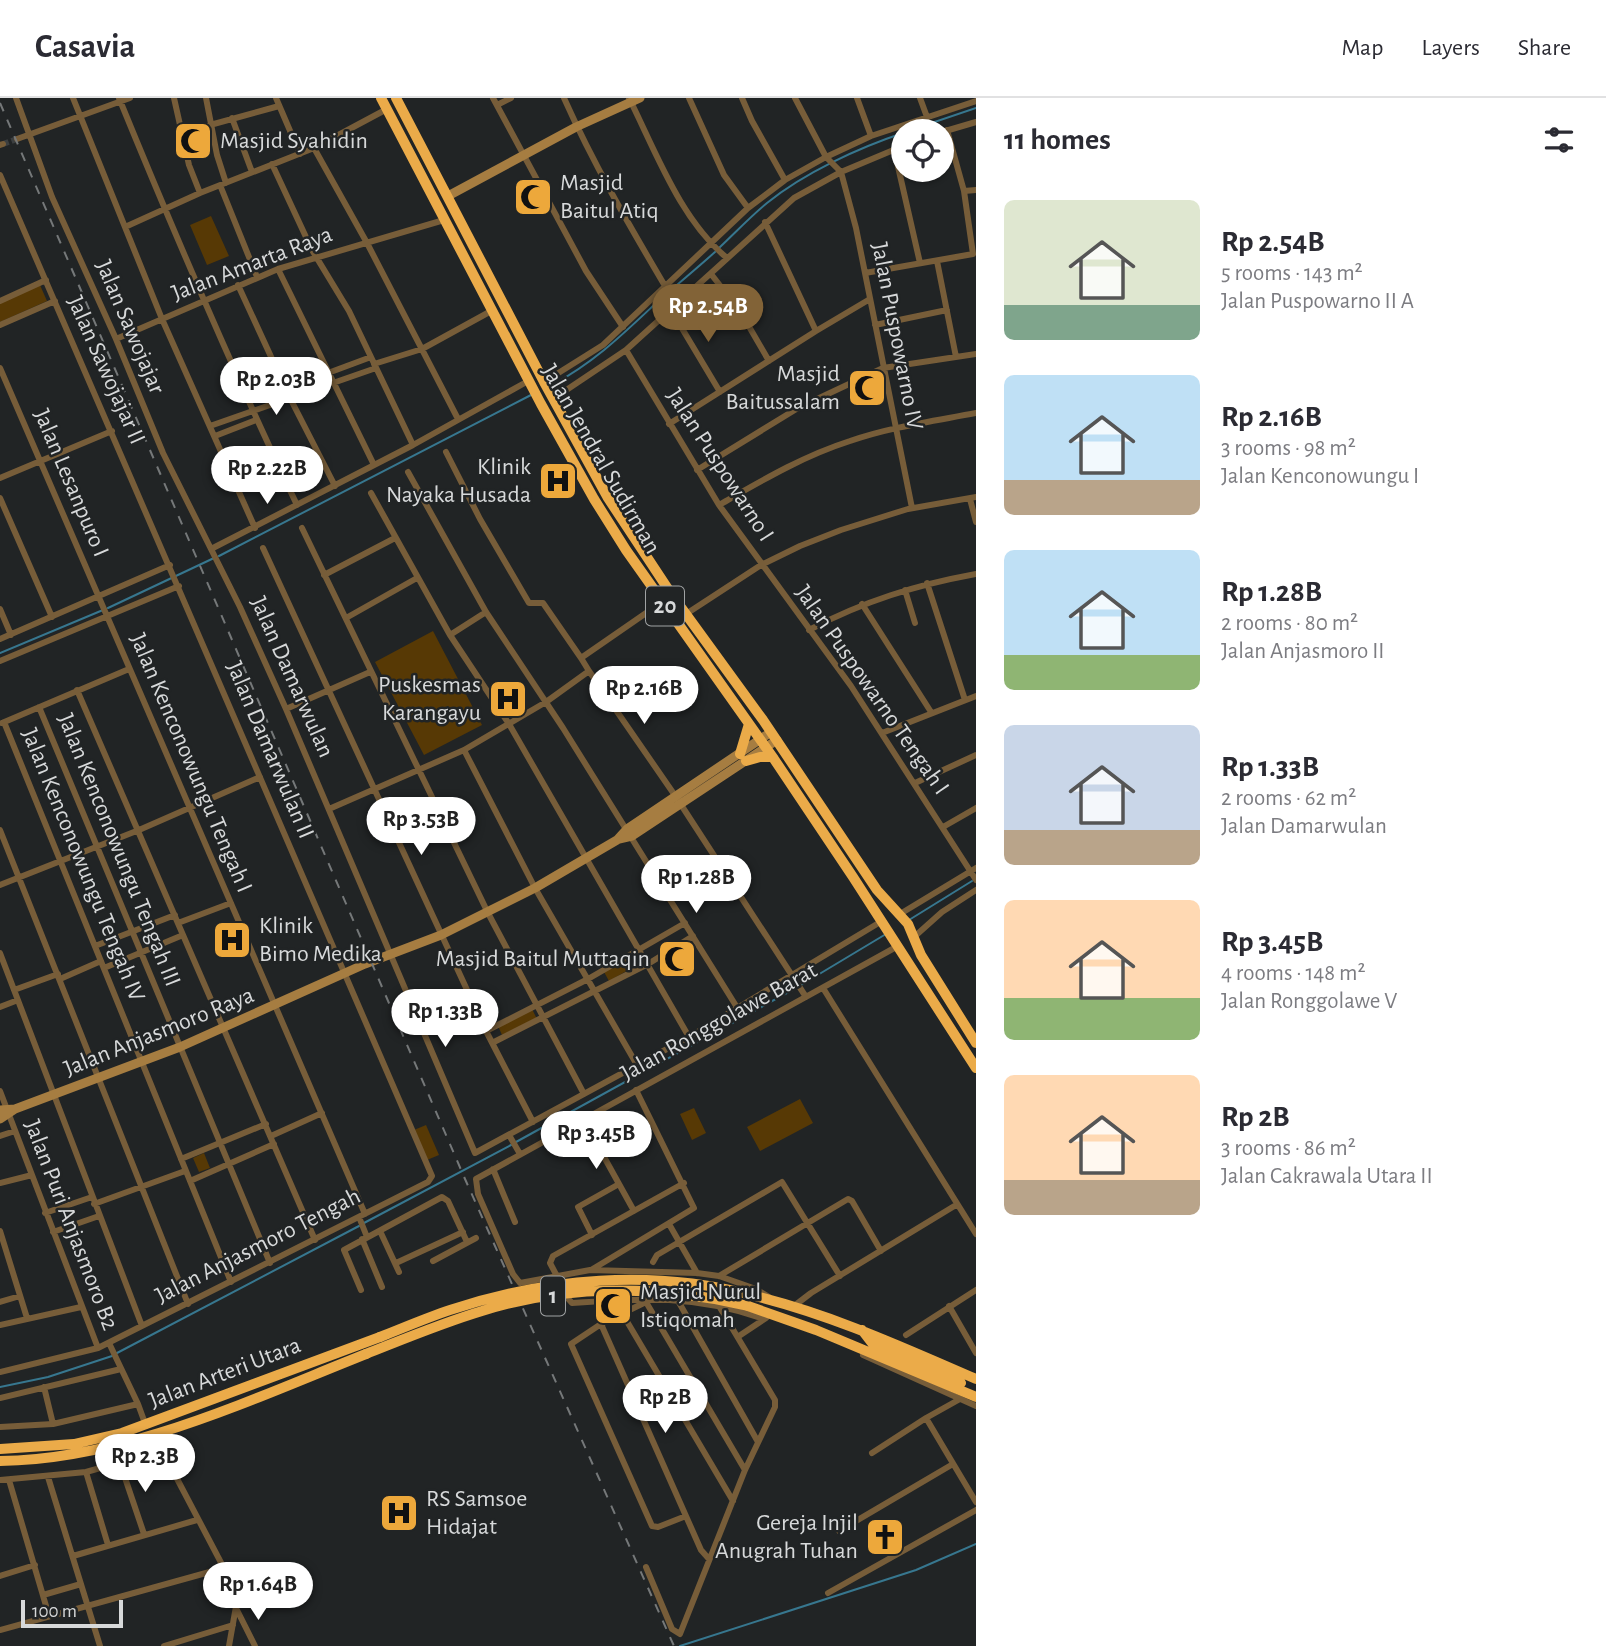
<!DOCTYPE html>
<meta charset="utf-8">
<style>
:root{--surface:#fff;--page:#f2f2f3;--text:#2b2b33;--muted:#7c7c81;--line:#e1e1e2;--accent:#826337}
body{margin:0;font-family:"Alegreya Sans",sans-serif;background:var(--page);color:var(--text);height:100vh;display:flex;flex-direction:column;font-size:26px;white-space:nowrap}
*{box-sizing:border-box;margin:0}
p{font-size:23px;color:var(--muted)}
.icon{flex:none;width:38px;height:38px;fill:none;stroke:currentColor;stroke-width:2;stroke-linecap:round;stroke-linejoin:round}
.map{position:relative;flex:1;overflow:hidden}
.drawer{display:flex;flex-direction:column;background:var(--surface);width:630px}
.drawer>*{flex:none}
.fabs{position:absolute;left:891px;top:21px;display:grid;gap:14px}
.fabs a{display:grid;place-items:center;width:63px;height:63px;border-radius:50%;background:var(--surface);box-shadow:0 2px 5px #0004;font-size:35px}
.scale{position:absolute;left:21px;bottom:18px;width:102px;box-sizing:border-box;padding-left:7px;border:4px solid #d7d9da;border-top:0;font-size:19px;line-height:24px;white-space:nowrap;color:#d7d9da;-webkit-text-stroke:5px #212425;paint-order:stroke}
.price{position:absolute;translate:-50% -60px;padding:0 16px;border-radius:24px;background:#fff;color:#222;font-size:23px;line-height:46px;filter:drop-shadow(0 2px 4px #0008)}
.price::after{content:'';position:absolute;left:50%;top:42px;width:21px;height:16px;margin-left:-10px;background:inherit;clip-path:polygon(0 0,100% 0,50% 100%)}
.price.selected{background:var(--accent);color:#fff}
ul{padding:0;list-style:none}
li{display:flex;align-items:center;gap:21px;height:175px;padding:0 28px}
li span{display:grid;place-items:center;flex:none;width:196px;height:140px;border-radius:10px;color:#555}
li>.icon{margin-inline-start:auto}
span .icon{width:84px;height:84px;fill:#fffc;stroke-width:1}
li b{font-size:30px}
h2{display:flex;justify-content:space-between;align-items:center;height:84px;padding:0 28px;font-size:30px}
header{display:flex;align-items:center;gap:42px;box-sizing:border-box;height:98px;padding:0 35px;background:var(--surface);border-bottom:2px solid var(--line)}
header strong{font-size:33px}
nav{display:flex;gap:38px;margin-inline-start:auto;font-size:24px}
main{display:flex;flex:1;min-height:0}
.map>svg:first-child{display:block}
.green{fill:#573905}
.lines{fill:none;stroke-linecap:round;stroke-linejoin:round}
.stream{stroke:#37778f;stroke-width:2}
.street-tunnel{stroke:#3c3f40;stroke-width:6;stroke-dasharray:6 3;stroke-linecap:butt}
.street{stroke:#775d39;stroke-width:6}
.secondary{stroke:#a67d41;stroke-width:9}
.highway{stroke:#ebab49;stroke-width:10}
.rail{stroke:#757879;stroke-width:2;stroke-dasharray:9 9;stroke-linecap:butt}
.highway-bridge{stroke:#ebab49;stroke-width:10}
.labels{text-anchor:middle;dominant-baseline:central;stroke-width:5;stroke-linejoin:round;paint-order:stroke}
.shield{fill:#212425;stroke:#a0a3a4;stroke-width:2}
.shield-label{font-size:23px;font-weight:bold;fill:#d7d9da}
.poi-label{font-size:24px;fill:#d7d9da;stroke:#212425;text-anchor:start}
.street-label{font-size:24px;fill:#d7d9da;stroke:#212425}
</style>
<header>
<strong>Casavia</strong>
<nav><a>Map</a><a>Layers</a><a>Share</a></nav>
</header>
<main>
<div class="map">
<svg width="976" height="1548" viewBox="0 0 976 1548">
<rect width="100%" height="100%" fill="#212425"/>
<path class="green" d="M211 118 229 158 207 167 190 127Z
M40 187 47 203 0 224V205Z
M433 533 482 627 424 657 375 564Z
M637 855 642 864 609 883 604 874Z
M532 911 537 921 502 937 498 928Z
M800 1001 813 1025 760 1053 747 1029Z
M694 1010 706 1035 692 1042 680 1016Z
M426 1027 439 1057 427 1062 414 1032Z
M204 1055 210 1070 199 1074 193 1060Z"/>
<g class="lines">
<path class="stream" d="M908 33 976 10
M719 150C735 135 750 119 767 105 804 75 858 50 903 35
M552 287C593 265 621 238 654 207 674 189 695 172 715 154
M219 458 531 297
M108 510 214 460
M0 555 103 512
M909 822 972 783
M801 887 886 836
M516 1044 796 890
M364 1125 511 1047
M117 1255 359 1128
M0 1289 48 1279 112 1258
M680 1548 916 1472 976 1446"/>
<path class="street-tunnel" d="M3 46 17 41"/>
<path class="street" d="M16 0 52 99 116 241 163 355 240 509 286 611 475 1055 689 939 882 823
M73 0 162 221 255 430
M119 0C175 137 233 273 297 407
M174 0 189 67 200 95
M206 0 217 57 226 85
M276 0 300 56
M493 0 586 173 623 229
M564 0C593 65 629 127 665 188
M629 0C656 54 680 121 727 160
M689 0 724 77 748 110
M742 0 752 23 785 82
M795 0 826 59 841 74 856 130 912 410
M857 0 871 38
M920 0 927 19
M497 7 511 0
M232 20 252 74
M947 32 964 93 973 156
M942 34 976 24
M181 35 279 8
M17 41 130 0
M0 47 3 46
M314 50 367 145 458 321
M894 51 920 165
M272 66 312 152 349 213 413 347
M0 77 432 1078 428 1084 98 1250 0 1274
M220 87 257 179
M964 93 976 92
M765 124 816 233
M125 129 200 95 314 50 387 11
M937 163 956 259
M278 171 374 367
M865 175 973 156
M711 176 740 213 769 263
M238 187 290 300 335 388
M0 203 46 182
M671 212 720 294
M0 227 55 203
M875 227 947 212
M116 241 278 171 444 122
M626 252 719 407 851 588 976 782
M374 266 422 251 493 212
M0 270 365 1116
M328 275 371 259
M544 284 603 247 748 110 785 82 826 59 871 38 976 3
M333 285 376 270
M553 301 626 252 794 100 841 74 903 48
M669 326 816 233 870 201
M210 328 290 300 331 281
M215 338 256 322
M446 354 480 421 529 505H543L581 560
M697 372 798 310 883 270 976 256
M408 374 486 514 563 630 738 911
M0 380 112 333
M371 395 450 537 509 626 689 939
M0 400 52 519
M970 401 976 424
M719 407C761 383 803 358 850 343 890 329 934 323 976 315
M302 430 488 815 584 996
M263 450 486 933 533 1024
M211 451 413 347 530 282
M324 477 395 440
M927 485 965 602
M905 492 915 525
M862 506 931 614
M0 511 11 537
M686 516 761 467 800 448 841 432 908 411 976 399
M346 520 417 480
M809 532C864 503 916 487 976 476
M450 537 486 514
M0 541 170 467
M0 563 179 488
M589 573 676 699 806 899
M77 592 315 1142
M39 609 270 1165
M286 611 370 574
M4 624 231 1184
M2 625 129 571
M882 635 976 598
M464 652 535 790 637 967
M915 685 976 657
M329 711 464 652 546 604 589 573 581 560 662 504
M943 729 976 710
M0 732 188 1206
M0 787 139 732 260 679
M900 816 976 770
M178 825 231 805
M914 839 942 814 976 792
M95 848 175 817
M0 855 142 1228
M104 870 183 837
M60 881 101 863
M823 890 976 1136
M14 892 58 876
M0 909 18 902
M486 933 588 881 685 825
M492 945 648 866 693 838
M0 993 98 1250
M583 1021 634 1113
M509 1037 520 1056
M0 1038 15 1033
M271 1038 322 1015
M181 1061 266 1026
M493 1071 515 1124
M190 1083 274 1046
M0 1085 32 1077
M94 1106 185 1073
M45 1115 92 1099
M359 1119 367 1139
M669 1126 697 1175
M0 1133 27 1220
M380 1133 399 1174
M53 1134 99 1118
M592 1137 578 1109 619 1086
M362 1141 382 1189
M433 1163 476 1140
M653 1164 657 1157 782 1084 840 1178
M396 1165 463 1134
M591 1172 694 1110 636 992
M719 1178 848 1101 852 1103 881 1153
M559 1182 550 1165 553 1158 684 1085
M361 1192 344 1152 442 1099 448 1103 467 1144
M564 1196 572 1205C643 1200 696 1197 764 1221
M769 1199 756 1191 719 1178 697 1175 590 1172 520 1185 513 1176 478 1096 476 1081 898 848
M677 1201 758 1344
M650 1202 601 1226 571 1246 652 1428 658 1429 686 1418
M0 1204 20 1198
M646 1204 745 1372
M794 1208 811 1195 956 1107
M949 1208 976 1255
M622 1215 733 1403
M601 1226 701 1452 709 1461
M0 1227 81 1209
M906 1237 976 1192
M739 1238 766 1220
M109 1245 138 1306 146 1328
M863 1257 976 1308
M44 1289 53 1326
M0 1300 121 1271
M926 1320 976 1404
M0 1329 53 1326 138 1306
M872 1355 926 1320 960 1301
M120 1365 144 1436
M86 1374 108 1447
M48 1379 100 1548
M0 1382 86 1374 157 1354H163L238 1497 229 1548
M9 1382 49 1518
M839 1433 953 1366
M73 1458 197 1422
M646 1469 672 1531 680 1536 745 1372 775 1309V1302L719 1208
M0 1478 35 1467
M828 1495 976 1412
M43 1497 81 1486
M237 1512 255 1548
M0 1532 224 1470
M164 1548 233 1527"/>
<path class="secondary" d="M448 98 576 29 640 0
M619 741 632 738 777 642
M0 1012 15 1011
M0 1021 15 1011 180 949 365 866 441 837 535 790 617 742 627 731 771 634"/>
<path class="highway" d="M381 0 541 306 594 401 626 452 774 661 853 779 976 970
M396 0 544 284 608 400 672 497 763 622 877 792 908 826 921 857 976 945
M740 656 749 626
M746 663 760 659H772
M751 1197C830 1216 902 1249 976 1281
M748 1208 816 1232 976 1299
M862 1232 872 1245 961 1285
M0 1351 74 1346 122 1335 380 1239
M0 1363C124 1362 252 1301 366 1256"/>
<path class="rail" d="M0 5 465 1081 674 1548"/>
<path class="highway-bridge" d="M380 1239C403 1230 426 1220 450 1212 547 1180 652 1171 751 1197
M366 1256C404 1241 442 1225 482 1213 567 1186 662 1187 748 1208"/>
</g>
<defs>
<symbol id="mosque-square" viewBox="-11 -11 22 22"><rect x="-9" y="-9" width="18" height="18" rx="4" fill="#eda83b" stroke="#212425"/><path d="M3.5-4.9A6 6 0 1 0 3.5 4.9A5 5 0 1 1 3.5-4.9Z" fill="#111"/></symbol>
<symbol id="hospital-square" viewBox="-11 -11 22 22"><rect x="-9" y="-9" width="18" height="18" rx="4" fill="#eda83b" stroke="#212425"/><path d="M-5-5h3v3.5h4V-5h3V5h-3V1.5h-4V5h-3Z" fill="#111"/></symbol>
<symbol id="church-square" viewBox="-11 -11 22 22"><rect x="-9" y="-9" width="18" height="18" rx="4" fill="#eda83b" stroke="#212425"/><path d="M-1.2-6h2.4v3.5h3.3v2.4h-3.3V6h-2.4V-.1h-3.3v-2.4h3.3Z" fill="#111"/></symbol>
</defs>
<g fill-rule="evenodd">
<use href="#mosque-square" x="171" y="21" width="44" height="44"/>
<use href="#mosque-square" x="511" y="77" width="44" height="44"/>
<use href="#mosque-square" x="845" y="268" width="44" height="44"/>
<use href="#hospital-square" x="536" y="361" width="44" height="44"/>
<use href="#hospital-square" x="486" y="579" width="44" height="44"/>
<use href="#hospital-square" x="210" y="820" width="44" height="44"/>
<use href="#mosque-square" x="655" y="839" width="44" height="44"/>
<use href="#mosque-square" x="591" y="1186" width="44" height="44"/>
<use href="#hospital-square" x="377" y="1393" width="44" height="44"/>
<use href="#church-square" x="863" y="1417" width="44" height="44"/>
</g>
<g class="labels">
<g class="shield">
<rect x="646" y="488.5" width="38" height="39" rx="5"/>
<rect x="541" y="1178.5" width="24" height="39" rx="5"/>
</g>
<g class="shield-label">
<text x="665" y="508">20</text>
<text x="553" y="1198">1</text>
</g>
<g class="poi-label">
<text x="220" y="43">Masjid Syahidin</text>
<text x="560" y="85">Masjid<tspan x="560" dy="28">Baitul Atiq</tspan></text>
<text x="840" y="276" text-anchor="end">Masjid<tspan x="840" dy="28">Baitussalam</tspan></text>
<text x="531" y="369" text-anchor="end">Klinik<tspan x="531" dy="28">Nayaka Husada</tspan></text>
<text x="481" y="587" text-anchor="end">Puskesmas<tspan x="481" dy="28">Karangayu</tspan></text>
<text x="259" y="828">Klinik<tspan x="259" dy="28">Bimo Medika</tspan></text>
<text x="650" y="861" text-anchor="end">Masjid Baitul Muttaqin</text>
<text x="640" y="1194">Masjid Nurul<tspan x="640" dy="28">Istiqomah</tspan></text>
<text x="426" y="1401">RS Samsoe<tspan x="426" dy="28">Hidajat</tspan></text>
<text x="858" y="1425" text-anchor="end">Gereja Injil<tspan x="858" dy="28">Anugrah Tuhan</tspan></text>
</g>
<g class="street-label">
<text transform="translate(252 166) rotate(-21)">Jalan Amarta Raya</text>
<text transform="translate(130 229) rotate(67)">Jalan Sawojajar</text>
<text transform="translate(897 238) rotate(79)">Jalan Puspowarno IV</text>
<text transform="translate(106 272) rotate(66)">Jalan Sawojajar II</text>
<text transform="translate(601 361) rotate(60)">Jalan Jendral Sudirman</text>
<text transform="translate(720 367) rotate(57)">Jalan Puspowarno I</text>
<text transform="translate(71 385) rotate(67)">Jalan Lesanpuro I</text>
<text transform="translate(292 579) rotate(66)">Jalan Damarwulan</text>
<text transform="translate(872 592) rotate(55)">Jalan Puspowarno Tengah I</text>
<text transform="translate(270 652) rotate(67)">Jalan Damarwulan II</text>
<text transform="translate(191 665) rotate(67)">Jalan Kenconowungu Tengah I</text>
<text transform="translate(119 752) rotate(68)">Jalan Kenconowungu Tengah III</text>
<text transform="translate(83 767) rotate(68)">Jalan Kenconowungu Tengah IV</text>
<text transform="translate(719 924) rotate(-29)">Jalan Ronggolawe Barat</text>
<text transform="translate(159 934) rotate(-22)">Jalan Anjasmoro Raya</text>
<text transform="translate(71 1127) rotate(69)">Jalan Puri Anjasmoro B2</text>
<text transform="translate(258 1148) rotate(-27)">Jalan Anjasmoro Tengah</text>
<text transform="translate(225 1275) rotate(-21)">Jalan Arteri Utara</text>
</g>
</g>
</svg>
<div class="fabs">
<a><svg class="icon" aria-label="locate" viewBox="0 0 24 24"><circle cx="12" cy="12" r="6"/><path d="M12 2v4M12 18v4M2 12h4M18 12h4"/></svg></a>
</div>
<div class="scale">100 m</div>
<b class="price selected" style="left:708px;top:246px">Rp 2.54B</b>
<b class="price" style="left:276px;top:319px">Rp 2.03B</b>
<b class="price" style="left:267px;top:408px">Rp 2.22B</b>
<b class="price" style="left:644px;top:628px">Rp 2.16B</b>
<b class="price" style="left:421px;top:759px">Rp 3.53B</b>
<b class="price" style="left:696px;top:817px">Rp 1.28B</b>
<b class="price" style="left:445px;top:951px">Rp 1.33B</b>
<b class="price" style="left:596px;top:1073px">Rp 3.45B</b>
<b class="price" style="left:665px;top:1337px">Rp 2B</b>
<b class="price" style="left:145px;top:1396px">Rp 2.3B</b>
<b class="price" style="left:258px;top:1524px">Rp 1.64B</b>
</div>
<section class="drawer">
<h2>11 homes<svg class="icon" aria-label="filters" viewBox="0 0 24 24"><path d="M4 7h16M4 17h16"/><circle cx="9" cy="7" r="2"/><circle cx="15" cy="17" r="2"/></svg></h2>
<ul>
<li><span style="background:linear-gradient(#dfe7d0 75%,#7fa58c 0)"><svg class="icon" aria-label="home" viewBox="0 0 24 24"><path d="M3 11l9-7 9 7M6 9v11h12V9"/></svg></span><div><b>Rp 2.54B</b><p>5 rooms · 143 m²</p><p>Jalan Puspowarno II A</p></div></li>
<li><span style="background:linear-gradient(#bfe0f5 75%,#b9a48a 0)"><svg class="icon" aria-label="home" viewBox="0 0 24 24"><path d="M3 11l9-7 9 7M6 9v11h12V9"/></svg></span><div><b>Rp 2.16B</b><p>3 rooms · 98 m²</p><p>Jalan Kenconowungu I</p></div></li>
<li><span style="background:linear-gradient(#bfe0f5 75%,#8fb573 0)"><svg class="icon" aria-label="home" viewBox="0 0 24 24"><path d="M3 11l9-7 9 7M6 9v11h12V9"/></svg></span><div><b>Rp 1.28B</b><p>2 rooms · 80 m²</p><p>Jalan Anjasmoro II</p></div></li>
<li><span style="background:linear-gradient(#c9d6e8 75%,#b9a48a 0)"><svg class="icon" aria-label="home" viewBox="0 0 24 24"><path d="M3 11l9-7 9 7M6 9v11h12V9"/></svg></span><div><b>Rp 1.33B</b><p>2 rooms · 62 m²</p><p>Jalan Damarwulan</p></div></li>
<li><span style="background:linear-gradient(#ffd9b3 70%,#8fb573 0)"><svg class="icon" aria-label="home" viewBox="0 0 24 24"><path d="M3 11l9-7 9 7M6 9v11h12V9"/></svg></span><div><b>Rp 3.45B</b><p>4 rooms · 148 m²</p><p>Jalan Ronggolawe V</p></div></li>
<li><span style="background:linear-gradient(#ffd9b3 75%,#b9a48a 0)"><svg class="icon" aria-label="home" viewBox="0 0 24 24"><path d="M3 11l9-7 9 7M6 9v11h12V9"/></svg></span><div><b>Rp 2B</b><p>3 rooms · 86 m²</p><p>Jalan Cakrawala Utara II</p></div></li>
</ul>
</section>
</main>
